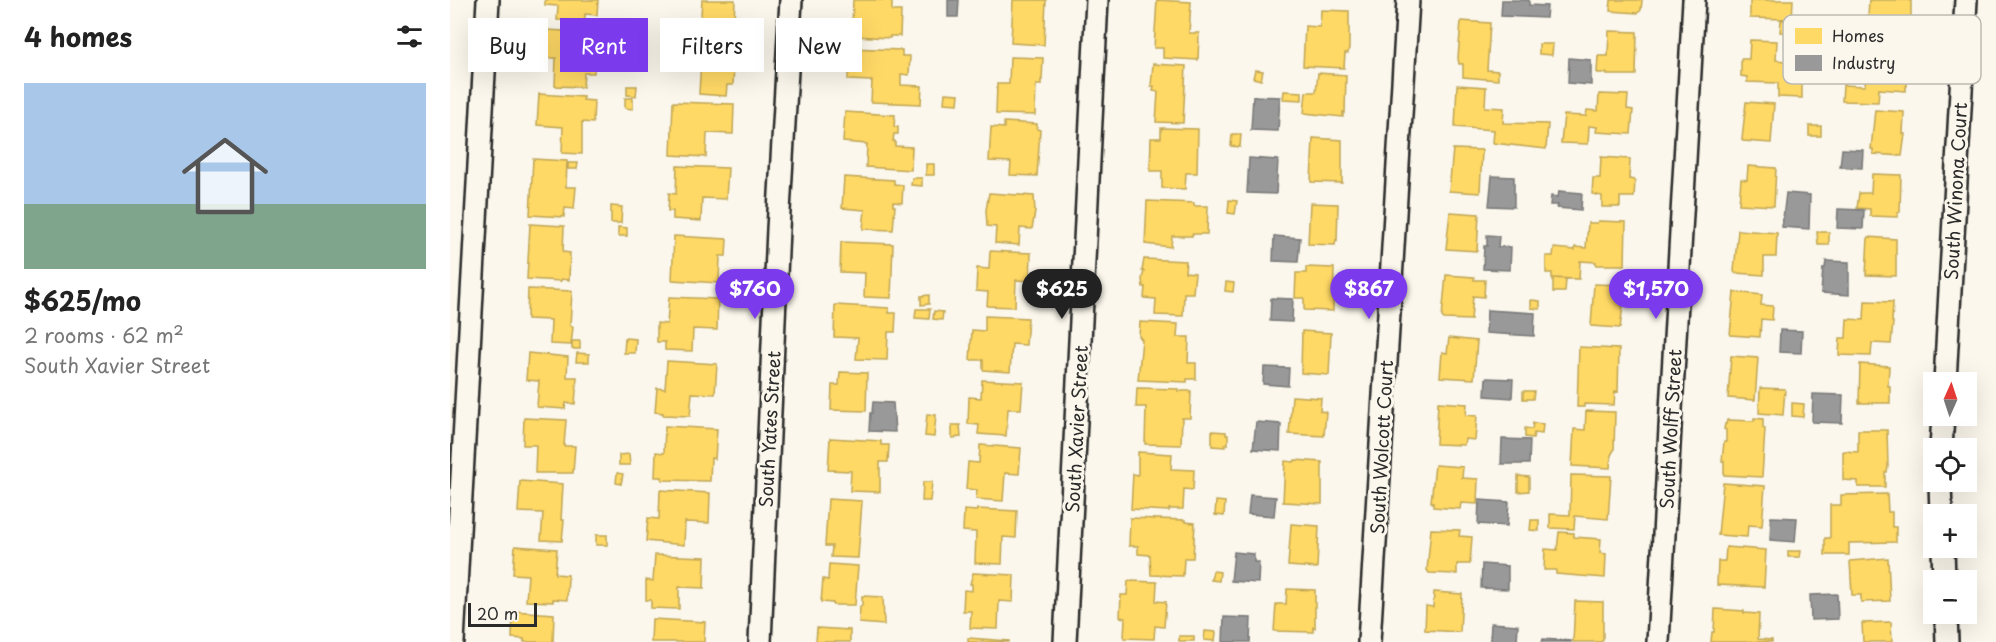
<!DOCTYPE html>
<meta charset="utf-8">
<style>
:root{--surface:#fff;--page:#f6f6f6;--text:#222;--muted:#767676;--accent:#7c3aed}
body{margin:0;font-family:"Playpen Sans",sans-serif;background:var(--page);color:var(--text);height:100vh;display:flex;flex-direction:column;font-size:22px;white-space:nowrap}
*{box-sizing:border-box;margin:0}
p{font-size:20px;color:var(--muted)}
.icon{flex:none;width:33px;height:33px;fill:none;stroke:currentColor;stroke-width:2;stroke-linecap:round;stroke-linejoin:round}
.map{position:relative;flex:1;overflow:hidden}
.side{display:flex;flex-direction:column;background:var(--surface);width:450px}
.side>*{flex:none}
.banner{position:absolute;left:18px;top:18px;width:570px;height:54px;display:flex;gap:12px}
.needle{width:39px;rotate:3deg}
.controls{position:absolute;left:1473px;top:372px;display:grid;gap:12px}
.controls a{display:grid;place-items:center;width:54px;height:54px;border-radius:0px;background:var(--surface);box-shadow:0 6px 24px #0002;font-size:30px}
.scale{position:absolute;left:18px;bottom:15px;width:69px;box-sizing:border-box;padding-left:6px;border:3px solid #2b2b2b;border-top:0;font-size:16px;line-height:21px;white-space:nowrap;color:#2b2b2b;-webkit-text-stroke:4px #fbf7ec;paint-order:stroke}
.price{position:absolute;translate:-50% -51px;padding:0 14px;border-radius:21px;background:var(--accent);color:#fff;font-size:20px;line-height:39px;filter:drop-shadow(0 2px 3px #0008)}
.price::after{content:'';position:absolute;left:50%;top:36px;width:18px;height:14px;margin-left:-9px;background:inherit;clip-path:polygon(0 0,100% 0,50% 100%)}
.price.selected{background:#222;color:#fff}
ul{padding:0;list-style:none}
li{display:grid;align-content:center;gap:12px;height:318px;padding:0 24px}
li span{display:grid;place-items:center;height:186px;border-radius:0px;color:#555}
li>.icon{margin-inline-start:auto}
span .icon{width:108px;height:108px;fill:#fffc;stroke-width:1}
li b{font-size:26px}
h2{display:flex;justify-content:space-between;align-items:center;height:72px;padding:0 24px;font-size:26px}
.tag{padding:0 21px;border-radius:0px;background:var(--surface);box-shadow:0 6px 24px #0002;font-size:21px;line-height:54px}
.tag.selected{background:var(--accent);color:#fff}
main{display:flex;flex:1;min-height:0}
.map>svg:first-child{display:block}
.homes{fill:#ffd966;stroke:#bfa554;stroke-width:1.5}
.industry{fill:#999;stroke:#787878;stroke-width:1.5}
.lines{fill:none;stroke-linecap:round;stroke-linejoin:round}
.street-casing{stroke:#2b2b2b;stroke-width:26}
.street{stroke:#fbf7ec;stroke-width:21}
.labels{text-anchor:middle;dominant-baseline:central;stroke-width:6;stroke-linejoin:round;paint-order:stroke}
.street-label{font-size:18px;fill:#2b2b2b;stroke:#fbf7ec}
.key{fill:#fbf7ec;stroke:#bdbab2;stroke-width:1.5}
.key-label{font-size:16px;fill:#2b2b2b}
</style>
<main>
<section class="side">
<h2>4 homes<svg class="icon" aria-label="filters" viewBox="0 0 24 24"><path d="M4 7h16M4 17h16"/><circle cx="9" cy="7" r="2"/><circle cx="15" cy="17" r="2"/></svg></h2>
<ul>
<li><span style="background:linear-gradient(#a9c7e8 65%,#7fa58c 0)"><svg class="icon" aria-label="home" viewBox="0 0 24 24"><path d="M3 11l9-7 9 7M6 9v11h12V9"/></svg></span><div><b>$625/mo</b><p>2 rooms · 62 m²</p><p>South Xavier Street</p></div></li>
</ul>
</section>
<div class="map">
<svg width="1546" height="642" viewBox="0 0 1546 642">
<rect width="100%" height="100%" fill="#fbf7ec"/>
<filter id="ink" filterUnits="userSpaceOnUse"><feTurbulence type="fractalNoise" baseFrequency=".0167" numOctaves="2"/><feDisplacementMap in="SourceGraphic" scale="12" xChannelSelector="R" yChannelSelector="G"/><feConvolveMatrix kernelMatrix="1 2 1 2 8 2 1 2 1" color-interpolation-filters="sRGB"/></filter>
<g filter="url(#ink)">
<path class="homes" d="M95 0H148L147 15 135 14V21L107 20 108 6 95 5Z
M252 0H285L284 21H278L277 32 250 30Z
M403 0H442V11H451L450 36H440V38L404 36 405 26H402Z
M563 0H596L594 45 561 43Z
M707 0 741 2 739 33H749L748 60 713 58V48H704Z
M1161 0H1192L1191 10 1188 13 1160 11Z
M1300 0H1343L1342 19 1300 18Z
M1419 0H1461V23L1431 22V18L1418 17Z
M871 10 899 11V48L898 53H895L894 68 853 66 855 26 870 27Z
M1331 20H1341L1340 33 1330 32Z
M1011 21 1040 23 1037 70 1048 71V80L1013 77V64H1009L1008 58Z
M95 30 136 32 135 48 145 49 144 73H134L133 87 105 86 106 58H93Z
M167 31 175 32 174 41 166 39Z
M1159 31 1187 32 1186 75H1157V73H1147L1148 56H1158Z
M252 40 285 42 283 85H277L276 96 249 94Z
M1300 40 1327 41 1326 60 1352 63V98L1328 97V83L1297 82V77L1291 76V59H1299Z
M1089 44H1103L1102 55 1089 54Z
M1430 46 1458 48 1457 86H1456V91L1429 89 1428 102 1392 101 1393 85 1415 86 1416 66 1429 67Z
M399 48 452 50V56H460L459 75 451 74V85L472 86 471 104 421 102 422 81 398 80Z
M560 57 593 58 592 80H591V85H586L585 115 546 114 547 84H559Z
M703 64 736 66 733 123 706 122 708 92 703 91 704 86H701Z
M805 70 813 71 811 80 803 78Z
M868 73 896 75 895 113 893 112V117L854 113 856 92H866Z
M1007 85 1036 87 1035 107 1054 108 1053 123 1098 124 1096 149 1043 143 1044 130 1005 127Z
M177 86H187L186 96 177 95Z
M834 91 852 92V100L833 99Z
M495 93 509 94 508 104 494 103Z
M89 94 134 97 133 100 144 101 143 123 132 122V154L112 153 113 127 87 125Z
M1149 94 1178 95 1177 109 1183 110 1181 134 1146 132 1147 127 1139 126 1138 144 1111 143 1114 115 1136 116 1137 110 1148 111Z
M175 98H183V109L175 108Z
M223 102 284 104 283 134 257 133 256 157 221 155Z
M1296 102 1324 104 1321 143 1293 141 1292 139Z
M1425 110 1454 112 1453 134H1455L1452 156 1423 154V149H1421Z
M395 112 445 115 444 127H448V134H444L443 141H445V146L462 147 461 170 416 167 417 144 393 142Z
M554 122 587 124V129L590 130 587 176 560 175 561 162 539 161 541 127 554 128Z
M1359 126H1371V136H1359Z
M711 128 748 129 747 173H736L735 189 712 188V171H700L701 138H711Z
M782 134H791L790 147 781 146Z
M863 138 892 140V183L861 182Z
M1003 149 1032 150 1030 193 999 191Z
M1151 157 1180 159 1179 179 1185 180 1184 197H1170V207H1152V196L1142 194 1143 178H1150Z
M83 159 117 161 116 187H126L124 209 115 208 114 217 80 215Z
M118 163H128L127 169H118Z
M476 164H484V175H476Z
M227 166 278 168 276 199 252 198 251 221 223 219V211H218L219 193 226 194Z
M1298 166 1326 168 1324 206 1289 204 1291 179 1297 180Z
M1422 174 1451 175 1450 212H1448V217L1420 216V209L1407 208 1409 193H1421Z
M394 177 444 180V184L453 185 452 203 443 202V206H445L443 230 413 229 415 210 392 208Z
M462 178H472V186L461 185Z
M539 193 584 196 585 212 582 229 570 228 569 245 545 243 546 227 537 226 536 210Z
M779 200 787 201 785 214 778 213Z
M697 201 744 203V206H758L757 234H742V236H722L721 247 695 244Z
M860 203 888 204 887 241 886 240 885 245 858 244Z
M161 206 172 207 171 223H161Z
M1000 212 1029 214 1027 251 996 249Z
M1148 221 1176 222 1175 265H1146V262L1130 261 1129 279 1102 278V273H1096V256H1103L1104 248 1125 250V247L1136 248 1138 223H1147Z
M80 224 114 226 113 252 120 253 119 280 111 279V281L77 279Z
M168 227 177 228V236H168Z
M1288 230 1327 233 1326 257H1314V275L1285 273 1284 271Z
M1367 232H1379V245H1368Z
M224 236 277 239 276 256H270L269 283 222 280Z
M1418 237 1446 239V276L1416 275Z
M391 242 443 244 441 298 414 297 415 273 390 272Z
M540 251 581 253 580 281 566 280 565 307 537 306 538 292 526 291 527 268 539 269Z
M694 259 736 261 735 272 745 273 743 293H734L733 316 705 315 706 299 694 298 695 287H693L692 279 694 271H692Z
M856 267 884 268 883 311 854 310V298H845L846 273H856Z
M996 275 1024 277V280H1035L1034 297 1023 296 1021 320 994 319 992 317Z
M1103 278 1116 279 1115 292H1103Z
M776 282 784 283 783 292 775 291Z
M1144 284 1172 285 1171 305 1173 306 1170 328 1141 326Z
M78 289 122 291 120 326 123 327 121 345 100 344 101 320 77 319Z
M1284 292 1312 295 1311 305 1323 306 1322 320 1311 319 1310 337 1280 335Z
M479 295V304L471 305V296Z
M219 297 268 299 267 330 243 329 242 351 215 350V342H207V323L217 324Z
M1081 300 1090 301V309L1081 308Z
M1415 301 1443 302 1442 322H1443L1441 344 1422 343 1421 356 1389 355 1390 338H1396L1397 319 1414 320Z
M385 305 439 308V313H446L445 332H438L437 360 406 359 408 338 384 337Z
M466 309H480L479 319 465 318Z
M484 311 493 312 492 320 483 319Z
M535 316 578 318 576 345 562 344 560 372 533 370V360H520L522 330 535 331Z
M690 322 728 324 727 337H739L738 363H746V379H737V382L688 380 692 340 689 336Z
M852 331 881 333 879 375 851 373Z
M175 338 186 339 185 353H174Z
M999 338 1027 341 1024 379 990 377 992 352 997 353Z
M122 341H130V349H122Z
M1129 347 1169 349 1168 392 1165 391 1164 405 1134 404V407H1127Z
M78 353 118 357 117 377H127L125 404 116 403 115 409 87 407 89 381 76 380Z
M127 353 139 354V362H126Z
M1281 356 1308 358 1305 400 1278 398Z
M217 361 267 364 265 394 242 393 240 416 213 415V413L205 412 207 388 215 389Z
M1410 364 1439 366 1438 386H1440V403H1409Z
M390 372 417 373 416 411 381 410 382 385H389Z
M532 380 573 382 571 409H558L556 436 528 434 529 425 518 424 519 397 531 398Z
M687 388 728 389V391H741L740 418H732L731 445 695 444 696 407H686Z
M1310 388 1335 389 1333 415 1309 413Z
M1073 391H1084L1083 399H1073Z
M842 396 871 398 870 411 876 412 874 436 839 434Z
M988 402 1017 404 1016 415 1027 416 1025 440 1015 439 1014 445 986 444Z
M1342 403 1354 404 1353 417 1342 416Z
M1136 411 1165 412 1164 450 1161 455 1160 468 1122 466 1124 429 1135 430Z
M477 414 486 415 484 437 475 436Z
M74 418 116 420 114 446H125L123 473H85L86 445H73Z
M1304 418 1313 419V428L1315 429 1312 477 1274 475V461H1272L1274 442H1276V430L1274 429 1275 424H1276L1277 420 1304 421Z
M1083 423 1093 424 1092 434 1084 433 1083 438 1075 437V428L1082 429Z
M502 425H510L511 437 502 438Z
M215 426 267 429 265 459 261 458 260 481 212 480V477H205L206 452 214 453Z
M1408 430H1437L1438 467 1437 472H1435V487H1408V481L1393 480V451L1408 452Z
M762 431 776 432V435H778V444H775V447L762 446Z
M380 438 431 441V445H439L438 462H430V492L400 491 401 471 378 470Z
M530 445 571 448 569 474 555 473 553 501 526 499 527 490 516 489 518 462 529 463Z
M688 452 722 454 721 469 744 470 743 490 734 489 733 509H719V511L681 509 683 474 688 475Z
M179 454 180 465H169V455Z
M845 460 872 462V504L833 502 835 461 844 462Z
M985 465 1013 467 1012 478 1028 479 1027 504 1011 503 1010 509 983 507V502H981Z
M167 473 173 474 171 484 166 483Z
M1121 475 1161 476 1158 519 1125 516 1124 529 1100 528V514L1120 515Z
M1068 476 1079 477V491L1068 492Z
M70 481 113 484 111 520H114L112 541 91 540 93 513 68 512Z
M473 482H482L480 501H472Z
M1273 483 1315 486 1312 526 1298 525 1297 537 1268 535Z
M210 490 260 493 259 523 235 522 234 545 196 541 198 518 209 519Z
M1437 494 1438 512H1442V527H1446V542L1399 543V555H1375V538H1380V505H1391V495Z
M378 499 412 501 408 558 381 557 382 546H375Z
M766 501 775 502 774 516 765 515Z
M527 509 567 511 566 538 553 537 552 564 525 563 526 532 513 531 514 510 527 511Z
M680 518 735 520V522L745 523 743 558H734L733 576 701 575 700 555 688 554V546H679Z
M1081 520H1089V531L1080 530Z
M841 524 869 526 867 568 838 566Z
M981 529 1010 530 1009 536 1022 537 1020 564H1007V574L979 573 977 570Z
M1109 532 1124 533V537L1151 539 1150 553 1156 554 1155 578 1106 574V570H1094L1095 549 1107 550Z
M146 535H157V545H146Z
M65 546 107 549 105 574 118 575 117 600 103 599V602L76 601 78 575 63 574Z
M1276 547 1316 550 1314 587 1267 585 1268 561H1275Z
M1338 551H1351L1350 557H1338Z
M205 555 255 557 254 588 229 587V609L201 608V600H196V580L203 581Z
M1438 558 1440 601 1411 602V595H1402L1400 561Z
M379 564 408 566 405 605H383V603L371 602 373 579 378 580Z
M763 571 770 572 769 581 761 580Z
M523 573 564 575 563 602 549 601 548 629 520 628 521 611H513L514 590 522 591V584H520Z
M678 581 707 582 706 601 716 602 714 627 705 626 704 639 674 638 675 618 670 617 671 595H677Z
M837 589 865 590V628L863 627V632L824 631 826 604H836Z
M984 592 1012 594 1010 632 975 630 976 606 983 607Z
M412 596 433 597 434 625 409 623 410 606H412Z
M1125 601 1153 602V640L1151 642H1123Z
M1265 609 1294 611V613L1309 614 1308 639 1322 640V642H1261L1262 632H1264Z
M63 611 104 614 103 642H74V639L62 638Z
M202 619 255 622 254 642H201Z
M1441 622 1442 642H1413L1412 623Z
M367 628 400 630V642H366Z
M755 631 766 632 765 641 754 640Z
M729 636H744V641H729Z
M518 638 559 641V642H518Z"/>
<path class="industry" d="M498 0H509L508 17H498Z
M1052 0H1079V5L1097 6 1096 18 1051 16Z
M1119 58 1141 60V85L1118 83Z
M803 96 830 97 828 131 801 130Z
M1392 149 1413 150 1412 168 1390 167Z
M799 158 828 160 826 194 797 193Z
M1042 176 1064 177V207L1039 206Z
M1109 191 1132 193 1131 210 1107 208 1108 205H1100L1101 196 1108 197Z
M1336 193 1360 195 1359 229 1332 227Z
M1388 209 1414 210 1413 229 1387 228Z
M1037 235 1049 236 1048 247H1061L1060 270 1033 269 1034 246H1037Z
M824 236 850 238 848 262 823 261Z
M1376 261 1399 262V295L1371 293 1373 268H1375Z
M821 298 843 299 842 322 820 321Z
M1037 310 1085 313 1084 336 1036 333Z
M1330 330 1352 331 1351 353 1329 352Z
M814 367 839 368 838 386 813 384Z
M1036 378 1063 379 1062 398 1035 396Z
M1363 394 1393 395 1392 423 1362 422Z
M423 402 443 403 445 432 419 431 420 413H422Z
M806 422 831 424 830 451 803 449Z
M1052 439 1080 440 1079 464H1051Z
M800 495 826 497 824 516 798 514Z
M1029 500 1059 502 1057 526 1028 524Z
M1321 517 1347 518 1345 542 1320 540Z
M784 552 804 554V562H809L808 583 781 581Z
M1032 564 1058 566V589L1031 588Z
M1387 594 1388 619 1361 620 1360 595Z
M774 617 801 618 800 642H773Z
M1041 623 1068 625 1067 642H1040Z
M1093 639 1121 641V642H1092Z"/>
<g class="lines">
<defs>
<path id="street" d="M1495 382 1516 0
M1491 448 1493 416
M1490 482 1491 514
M1493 548 1494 580
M1496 614 1497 642
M3 642 38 0
M310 642 328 229 341 0
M615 642 647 0
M919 642 958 0
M1208 642 1244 0"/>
</defs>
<use href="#street" class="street-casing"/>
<use href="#street" class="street"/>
</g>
</g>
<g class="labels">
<g class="street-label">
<text transform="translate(1505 191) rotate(-87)">South Winona Court</text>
<text transform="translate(319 429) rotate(-87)">South Yates Street</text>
<text transform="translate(626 429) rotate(-87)">South Xavier Street</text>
<text transform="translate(1220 429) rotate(-87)">South Wolff Street</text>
<text transform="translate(931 447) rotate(-87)">South Wolcott Court</text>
</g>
</g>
<rect x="1333" y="15" width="198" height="69" rx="9" class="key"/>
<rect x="1345" y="28" width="27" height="16" fill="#ffd966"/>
<rect x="1345" y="55" width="27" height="16" fill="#999"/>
<g class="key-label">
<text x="1382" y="42">Homes</text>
<text x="1382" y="69">Industry</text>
</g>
</svg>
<div class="controls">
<a><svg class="needle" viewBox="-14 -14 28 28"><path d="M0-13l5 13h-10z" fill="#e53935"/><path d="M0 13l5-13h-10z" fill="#767676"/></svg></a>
<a><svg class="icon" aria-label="locate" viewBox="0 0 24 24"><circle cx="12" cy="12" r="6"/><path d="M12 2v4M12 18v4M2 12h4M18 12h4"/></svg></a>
<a>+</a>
<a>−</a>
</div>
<div class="scale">20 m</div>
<b class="price" style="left:305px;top:320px">$760</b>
<b class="price selected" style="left:612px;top:320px">$625</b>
<b class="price" style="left:919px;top:320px">$867</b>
<b class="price" style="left:1206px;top:320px">$1,570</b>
<div class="banner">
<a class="tag">Buy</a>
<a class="tag selected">Rent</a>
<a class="tag">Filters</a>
<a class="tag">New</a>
</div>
</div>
</main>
